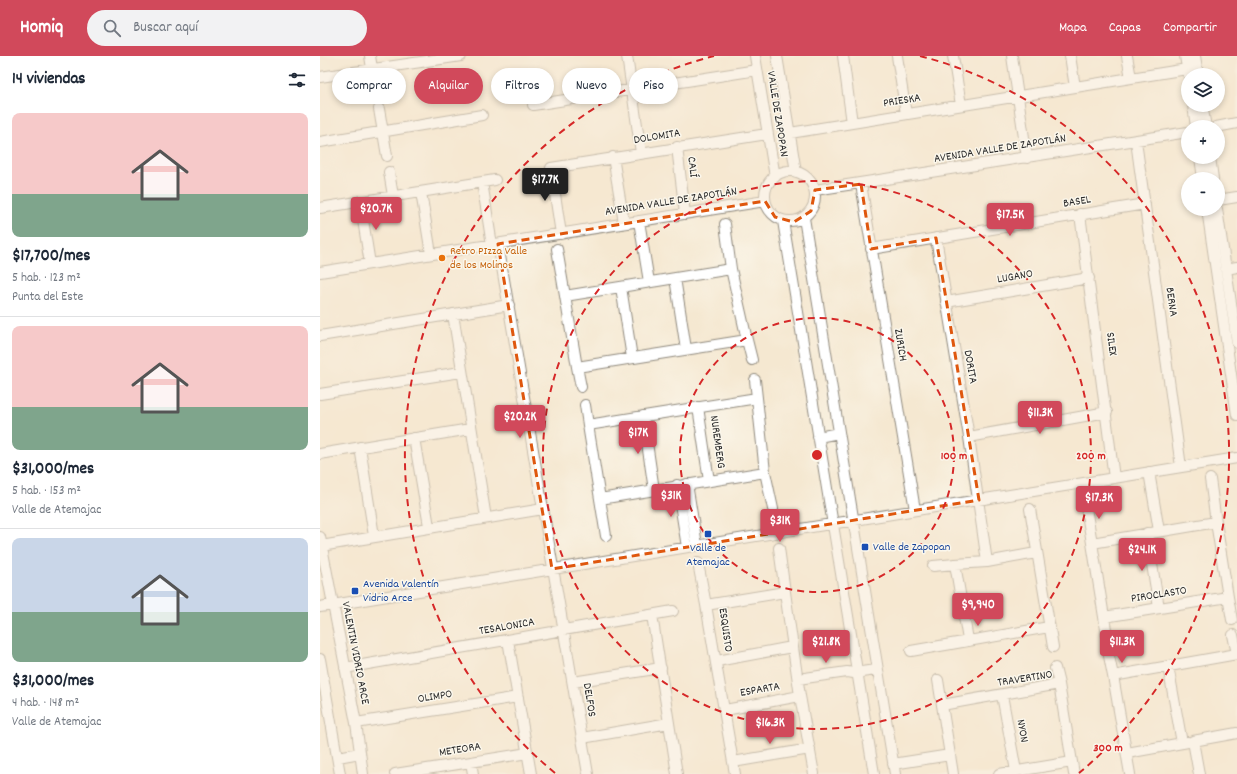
<!DOCTYPE html>
<html lang="es">
<meta charset="utf-8">
<style>
:root{--surface:#fff;--page:#f2f2f3;--text:#1f2937;--muted:#747a83;--line:#e0e1e3;--accent:#d1495b}
body{margin:0;font-family:Dekko,sans-serif;background:var(--page);color:var(--text);height:100vh;display:flex;flex-direction:column;font-size:15px;white-space:nowrap}
*{box-sizing:border-box;margin:0}
p{font-size:13px;color:var(--muted)}
.icon{flex:none;width:22px;height:22px;fill:none;stroke:currentColor;stroke-width:2;stroke-linecap:round;stroke-linejoin:round}
.map{position:relative;flex:1;overflow:hidden}
.drawer{display:flex;flex-direction:column;background:var(--surface);width:320px}
.drawer>*{flex:none}
.top-card{position:absolute;left:12px;top:12px;width:380px;height:36px;display:flex;gap:8px}
.fabs{position:absolute;left:861px;top:12px;display:grid;gap:8px}
.fabs a{display:grid;place-items:center;width:44px;height:44px;border-radius:50%;background:var(--surface);box-shadow:0 2px 6px #0003;font-size:20px}
.price{position:absolute;translate:-50% -34px;padding:0 9px;border-radius:4px;background:var(--accent);color:#fff;font-size:13px;line-height:26px;filter:drop-shadow(0 1px 2px #0008)}
.price::after{content:'';position:absolute;left:50%;top:24px;width:12px;height:9px;margin-left:-6px;background:inherit;clip-path:polygon(0 0,100% 0,50% 100%)}
.price.on{background:#222;color:#fff}
ul{padding:0;list-style:none}
li{display:grid;align-content:center;gap:8px;height:212px;padding:0 12px}
li+li{border-top:1px solid var(--line)}
li span{display:grid;place-items:center;height:124px;border-radius:8px;color:#555}
li>.icon{margin-inline-start:auto}
span .icon{width:72px;height:72px;fill:#fffc;stroke-width:1}
li b{font-size:17px}
h2{display:flex;justify-content:space-between;align-items:center;height:48px;padding:0 12px;font-size:17px}
.chip{padding:0 14px;border-radius:18px;background:var(--surface);box-shadow:0 2px 6px #0003;font-size:14px;line-height:36px}
.chip.on{background:var(--accent);color:#fff}
header{display:flex;align-items:center;gap:24px;box-sizing:border-box;height:56px;padding:0 20px;background:var(--accent);color:#fff}
header strong{font-size:19px}
nav{display:flex;gap:22px;margin-inline-start:auto;font-size:14px}
.search{width:280px;height:36px;background:var(--page);display:flex;align-items:center;gap:10px;box-sizing:border-box;padding:0 14px;border-radius:22px;color:var(--muted);font-size:15px}
main{display:flex;flex:1;min-height:0}
.map>svg:first-child{display:block}
.lines{fill:none;stroke-linecap:round;stroke-linejoin:round}
.minor-casing{stroke:#908a7e;stroke-width:12}
.minor{stroke:#fff;stroke-width:10}
.marked{fill:none;stroke:#df570e;stroke-width:3;stroke-dasharray:8 5;stroke-linejoin:round}
.ring{fill:none;stroke:#d62828;stroke-width:2;stroke-dasharray:7 5}
.food-dot{fill:#e8710a;stroke:#fbf7ec;stroke-width:1.5}
.transit-dot{fill:#1a4fb4;stroke:#fbf7ec;stroke-width:1.5}
.labels{text-anchor:middle;dominant-baseline:central;stroke-width:3;stroke-linejoin:round;paint-order:stroke}
.street-label{font-size:12px;fill:#2b2b2b;stroke:#fbf7ec}
.food-label{font-size:12px;fill:#c56008;stroke:#fbf7ec;text-anchor:start}
.transit-label{font-size:12px;fill:#164399;stroke:#fbf7ec;text-anchor:start}
.centre{fill:#d62828;stroke:#fbf7ec;stroke-width:2}
.ring-label{font-size:12px;text-anchor:middle;font-weight:bold;fill:#d62828;stroke:#fbf7ec;stroke-width:3;stroke-linejoin:round;paint-order:stroke}
</style>
<header>
<strong>Homiq</strong>
<div class="search"><svg class="icon" aria-label="search" viewBox="0 0 24 24"><circle cx="10" cy="10" r="6"/><path d="M15 15l6 6"/></svg>Buscar aquí</div>
<nav><a>Mapa</a><a>Capas</a><a>Compartir</a></nav>
</header>
<main>
<section class="drawer">
<h2>14 viviendas<svg class="icon" aria-label="filters" viewBox="0 0 24 24"><path d="M4 7h16M4 17h16"/><circle cx="9" cy="7" r="2"/><circle cx="15" cy="17" r="2"/></svg></h2>
<ul>
<li><span style="background:linear-gradient(#f6c9c9 65%,#7fa58c 0)"><svg class="icon" aria-label="home" viewBox="0 0 24 24"><path d="M3 11l9-7 9 7M6 9v11h12V9"/></svg></span><div><b>$17,700/mes</b><p>5 hab. · 123 m²</p><p>Punta del Este</p></div></li>
<li><span style="background:linear-gradient(#f6c9c9 65%,#7fa58c 0)"><svg class="icon" aria-label="home" viewBox="0 0 24 24"><path d="M3 11l9-7 9 7M6 9v11h12V9"/></svg></span><div><b>$31,000/mes</b><p>5 hab. · 153 m²</p><p>Valle de Atemajac</p></div></li>
<li><span style="background:linear-gradient(#c9d6e8 60%,#7fa58c 0)"><svg class="icon" aria-label="home" viewBox="0 0 24 24"><path d="M3 11l9-7 9 7M6 9v11h12V9"/></svg></span><div><b>$31,000/mes</b><p>4 hab. · 148 m²</p><p>Valle de Atemajac</p></div></li>
</ul>
</section>
<div class="map">
<svg width="917" height="718" viewBox="0 0 917 718">
<rect width="100%" height="100%" fill="#fbf7ec"/>
<filter id="ink" filterUnits="userSpaceOnUse"><feTurbulence type="fractalNoise" baseFrequency=".025" numOctaves="2"/><feDisplacementMap in="SourceGraphic" scale="8" xChannelSelector="R" yChannelSelector="G"/><feConvolveMatrix kernelMatrix="1 2 1 2 8 2 1 2 1" color-interpolation-filters="sRGB"/></filter>
<filter id="wash" filterUnits="userSpaceOnUse"><feTurbulence type="fractalNoise" baseFrequency=".012" numOctaves="4" result="noise"/><feDisplacementMap in="SourceGraphic" scale="16" xChannelSelector="R" yChannelSelector="G"/><feGaussianBlur stdDeviation="0.9" result="paint"/><feColorMatrix in="noise" values="0 0 0 0 0 0 0 0 0 0 0 0 0 0 0 0 0 1.4 0 .05"/><feComposite in="paint" operator="in"/></filter>
<g filter="url(#wash)">
<rect width="100%" height="100%" fill="#f5e8d1"/>
</g>
<g filter="url(#ink)">
<g class="lines">
<defs>
<path id="minor" d="M50 0 56 38
M307 0 321 97
M435 0 455 121
M457 0 476 116
M523 0 532 67
M577 0 586 58
M633 0 641 49
M692 0 707 102
M750 0 755 31
M807 0 811 22
M865 0 868 18
M875 0 878 19
M0 21 141 0
M213 49 437 14
M873 49 876 71
M882 49 886 71
M59 53 67 100
M896 71 917 67
M470 77 867 13
M816 85 861 411
M0 86 162 59
M357 91 365 158
M293 101 304 167
M880 101 883 123
M890 101 893 123
M445 140a25 25 0 1 1 50 0a25 25 0 1 1-50 0Z
M69 116 73 140
M162 126 172 189
M541 128 595 454
M495 134 868 76
M101 136 111 198
M898 144 917 141
M40 145 50 208
M0 152 175 124
M887 153 917 359
M897 153 917 287
M760 158 794 422
M484 162 575 718
M319 165 329 226
M463 165 554 718
M405 168 411 213
M241 178 231 112 447 78
M616 182 649 381 667 506
M178 188 268 718
M237 193 245 240
M551 193 825 148
M411 213 427 284 257 311 245 240Z
M906 213 917 211
M0 216 445 145
M355 222 366 293
M301 231 312 302
M626 246 769 222
M133 258 166 462
M0 280 189 249
M427 284 432 304
M257 311 261 331
M435 324 437 342
M0 338 141 316
M437 342 445 416 280 443 268 369Z
M265 349 268 369
M378 351 389 425
M323 360 334 434
M498 381 519 377
M649 381 787 356
M94 382 109 470
M40 391 54 480
M0 398 150 373
M445 416 453 453
M829 416 839 475
M890 423 896 466
M367 428 377 489
M357 429 367 491
M280 443 286 480
M765 446 772 487
M710 453 733 591
M896 466 908 541 784 561 772 487Z
M827 477 839 552
M0 481 36 667 43 718
M1 490 223 453
M459 492 465 536
M378 507 386 549
M613 510 635 508
M908 541 912 564
M0 551 917 402
M332 559 357 718
M784 561 787 580
M913 579 917 598
M188 584 211 718
M648 584 635 508 667 506 716 497
M591 595 729 571
M789 600 793 620
M0 603 20 718
M397 605 472 591
M848 610 862 687
M25 612 353 555
M735 612 739 628
M478 623 527 616 534 617 556 614
M618 624 622 649
M253 626 341 612
M682 639 696 715
M405 654 480 640
M36 667 198 641
M262 682 349 667
M807 697 868 686
M18 701 40 697
M151 706 153 718
M413 706 490 693
M752 706 754 718
M573 708 630 699
M75 718 208 697
M415 718 386 549 465 536 480 640 494 718
M633 718 622 649 739 628 752 706 679 718
M810 718 793 620 917 598
M879 718 873 685 917 677"/>
</defs>
<use href="#minor" class="minor-casing"/>
<use href="#minor" class="minor"/>
</g>
</g>
<path d="M0 0H917V718H0ZM541 128 551 193 616 182 659 444 232 513 178 188 445 145 455 161 474 166 491 155 495 134Z" fill="#f5e8d1" fill-opacity=".55" fill-rule="evenodd"/>
<path class="marked" d="M541 128 551 193 616 182 659 444 232 513 178 188 445 145 455 161 474 166 491 155 495 134Z"/>
<g class="ring">
<circle cx="497" cy="399" r="137"/>
<circle cx="497" cy="399" r="274"/>
<path d="M235 717A412 412 0 0 1 394 0M600 0A412 412 0 0 1 759 717"/>
</g>
<circle class="food-dot" cx="122" cy="202" r="4"/>
<g class="transit-dot">
<rect x="384" y="474" width="8" height="8" rx="2"/>
<rect x="541" y="487" width="8" height="8" rx="2"/>
<rect x="31" y="531" width="8" height="8" rx="2"/>
</g>
<g class="labels">
<g class="street-label">
<text transform="translate(582 45) rotate(-9)">PRIESKA</text>
<text transform="translate(457 58) rotate(81)">VALLE DE ZAPOPAN</text>
<text transform="translate(337 81) rotate(-9)">DOLOMITA</text>
<text transform="translate(680 93) rotate(-9)">AVENIDA VALLE DE ZAPOTLÁN</text>
<text transform="translate(372 111) rotate(83)">CALÍ</text>
<text transform="translate(351 146) rotate(-9)">AVENIDA VALLE DE ZAPOTLÁN</text>
<text transform="translate(757 146) rotate(-9)">BASEL</text>
<text transform="translate(695 221) rotate(-10)">LUGANO</text>
<text transform="translate(851 246) rotate(82)">BERNA</text>
<text transform="translate(791 288) rotate(82)">SILEX</text>
<text transform="translate(580 289) rotate(81)">ZURICH</text>
<text transform="translate(650 311) rotate(80)">DORITA</text>
<text transform="translate(397 386) rotate(82)">NUREMBERG</text>
<text transform="translate(839 539) rotate(-9)">PIROCLASTO</text>
<text transform="translate(187 571) rotate(-10)">TESALONICA</text>
<text transform="translate(405 574) rotate(82)">ESQUISTO</text>
<text transform="translate(35 597) rotate(79)">VALENTIN VIDRIO ARCE</text>
<text transform="translate(705 623) rotate(-9)">TRAVERTINO</text>
<text transform="translate(440 634) rotate(-10)">ESPARTA</text>
<text transform="translate(115 641) rotate(-9)">OLIMPO</text>
<text transform="translate(269 644) rotate(81)">DELFOS</text>
<text transform="translate(702 675) rotate(80)">NYON</text>
<text transform="translate(140 694) rotate(-9)">METEORA</text>
</g>
<g class="food-label">
<text x="130" y="195">Retro PIzza Valle<tspan x="130" dy="14">de los Molinos</tspan></text>
</g>
<g class="transit-label">
<text x="553" y="491">Valle de Zapopan</text>
<text x="388" y="492" text-anchor="middle">Valle de<tspan x="388" dy="14">Atemajac</tspan></text>
<text x="43" y="528">Avenida Valentín<tspan x="43" dy="14">Vidrio Arce</tspan></text>
</g>
</g>
<circle cx="497" cy="399" r="6" class="centre"/>
<g class="ring-label">
<text x="634" y="403">100 m</text>
<text x="771" y="403">200 m</text>
<text x="788" y="695">300 m</text>
</g>
</svg>
<div class="fabs">
<a><svg class="icon" aria-label="layers" viewBox="0 0 24 24"><path d="M12 4l9 5-9 5-9-5zM3 14l9 5 9-5"/></svg></a>
<a>+</a>
<a>−</a>
</div>
<b class="price on" style="left:225px;top:146px">$17.7K</b>
<b class="price" style="left:56px;top:175px">$20.7K</b>
<b class="price" style="left:690px;top:181px">$17.5K</b>
<b class="price" style="left:720px;top:379px">$11.3K</b>
<b class="price" style="left:200px;top:383px">$20.2K</b>
<b class="price" style="left:318px;top:399px">$17K</b>
<b class="price" style="left:351px;top:462px">$31K</b>
<b class="price" style="left:779px;top:464px">$17.3K</b>
<b class="price" style="left:460px;top:487px">$31K</b>
<b class="price" style="left:822px;top:516px">$24.1K</b>
<b class="price" style="left:658px;top:571px">$9,940</b>
<b class="price" style="left:506px;top:608px">$21.8K</b>
<b class="price" style="left:802px;top:608px">$11.3K</b>
<b class="price" style="left:450px;top:689px">$16.3K</b>
<div class="top-card">
<a class="chip">Comprar</a>
<a class="chip on">Alquilar</a>
<a class="chip">Filtros</a>
<a class="chip">Nuevo</a>
<a class="chip">Piso</a>
</div>
</div>
</main>
